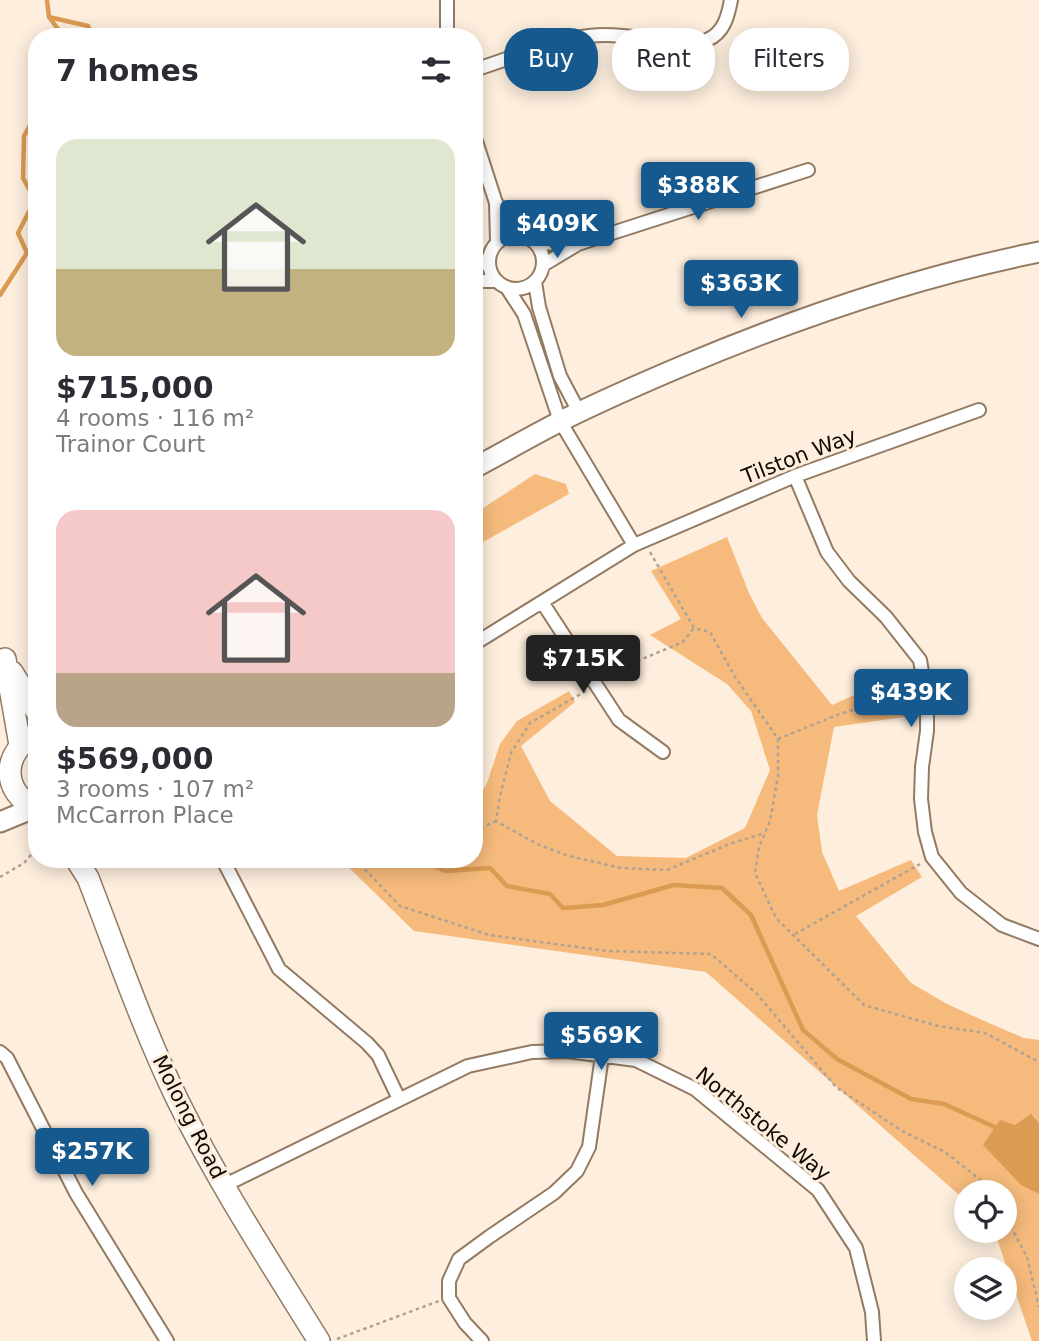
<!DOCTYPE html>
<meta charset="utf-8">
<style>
:root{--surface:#fff;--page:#f7f7f7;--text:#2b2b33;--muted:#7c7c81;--accent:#16598e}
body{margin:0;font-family:"DejaVu Sans",sans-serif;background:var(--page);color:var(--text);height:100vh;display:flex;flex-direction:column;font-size:26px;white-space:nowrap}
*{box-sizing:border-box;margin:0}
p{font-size:23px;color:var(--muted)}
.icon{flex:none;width:38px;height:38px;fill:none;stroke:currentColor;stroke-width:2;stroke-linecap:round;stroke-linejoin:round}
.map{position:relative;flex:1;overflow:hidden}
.sheet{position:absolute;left:28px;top:28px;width:455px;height:840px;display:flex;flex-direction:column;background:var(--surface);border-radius:28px;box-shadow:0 4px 18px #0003}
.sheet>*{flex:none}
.banner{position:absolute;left:504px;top:28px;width:429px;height:63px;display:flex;gap:14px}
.buttons{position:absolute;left:954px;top:1180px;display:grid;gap:14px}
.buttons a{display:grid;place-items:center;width:63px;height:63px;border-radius:50%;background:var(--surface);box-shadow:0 4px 18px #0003;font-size:35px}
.price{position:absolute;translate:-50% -60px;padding:0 16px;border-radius:7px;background:var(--accent);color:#fff;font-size:23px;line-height:46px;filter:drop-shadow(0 2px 4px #0008)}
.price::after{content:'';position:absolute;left:50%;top:42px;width:21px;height:16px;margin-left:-10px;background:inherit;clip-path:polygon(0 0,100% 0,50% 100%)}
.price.on{background:#222;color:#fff}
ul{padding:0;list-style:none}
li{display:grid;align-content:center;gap:14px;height:371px;padding:0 28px}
li span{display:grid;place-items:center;height:217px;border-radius:21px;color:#555}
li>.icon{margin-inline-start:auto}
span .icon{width:126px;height:126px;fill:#fffc;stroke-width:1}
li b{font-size:30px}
h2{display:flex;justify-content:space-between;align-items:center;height:84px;padding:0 28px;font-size:30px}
.chip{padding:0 24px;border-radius:28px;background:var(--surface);box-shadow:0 4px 18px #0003;font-size:24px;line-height:63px}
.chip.on{background:var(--accent);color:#fff}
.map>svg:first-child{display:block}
.green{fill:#f6bb7c}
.water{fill:#db9b52}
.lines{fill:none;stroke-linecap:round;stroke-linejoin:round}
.stream{stroke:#db9b52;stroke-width:4.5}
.minor-casing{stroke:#937b63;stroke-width:16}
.secondary-casing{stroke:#937b63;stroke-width:23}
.trunk-casing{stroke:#937b63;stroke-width:24}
.path{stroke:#afa294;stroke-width:2.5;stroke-dasharray:3.5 3.5;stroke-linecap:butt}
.minor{stroke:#fff;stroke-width:12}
.secondary{stroke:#fff;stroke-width:19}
.trunk{stroke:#fff;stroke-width:21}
.labels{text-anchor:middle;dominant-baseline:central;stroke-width:6;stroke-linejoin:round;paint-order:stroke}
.street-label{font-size:21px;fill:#120903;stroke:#fdeedd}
</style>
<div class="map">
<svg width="1039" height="1341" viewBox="0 0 1039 1341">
<rect width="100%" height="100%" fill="#fdeedd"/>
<path class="green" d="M535 474 566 484 569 494 474 547V514Z
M727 537 749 593 762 618 832 705 902 674 910 695 911 716 834 727 817 815 822 852 839 891 911 860 922 877 856 916 911 983 947 1004 982 1020 1024 1038 1039 1040V1341H1032L994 1230H1004V1192H966V1201L706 972 414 931 340 859H474V805L487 783 500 744 517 721 569 691 575 702 521 746 550 801 617 856 686 858 745 828 770 770 751 711 727 684 650 635 681 619 651 571Z"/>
<path class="water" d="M1031 1114 1039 1123V1194L1021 1185 983 1145 1000 1120 1015 1125Z"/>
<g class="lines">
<path class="stream" d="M47 0 49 17 64 37
M49 17 88 26 93 37
M0 295 27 253 18 233 35 200 23 178 24 136 33 120H37
M420 859 445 871 490 868 507 886 550 894 563 908 603 905 674 885 722 888 751 915 803 1030 837 1059 911 1099 944 1104 999 1129"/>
<defs>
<path id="minor" d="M447 0V37
M474 70C509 59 553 40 589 36 614 33 640 38 664 41 678 42 694 45 707 40 724 33 728 16 731 0
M474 135 496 203 497 242
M496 203 523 235
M489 262a27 27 0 1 1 54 0a27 27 0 1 1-54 0Z
M536 243 578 244
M543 265 578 244 808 170
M474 269 489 258
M474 281H497
M535 282 539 307 560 376 579 412
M507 288 524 314 560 421 634 545
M795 476 827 552 849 581 886 617 920 660 927 701V731L922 767 921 799 925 832 932 857 961 893 1002 925 1039 939
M542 602 619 720 663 752
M474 644 634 545 795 476 979 410
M224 862 279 969 367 1043 378 1055 399 1099
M0 1052 7 1058 76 1193 167 1341
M223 1186 468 1066 532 1052 567 1051 636 1060 695 1089 818 1190 856 1248 872 1312 874 1341
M482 1341 465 1323 449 1298V1281L459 1259 489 1237 554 1193 577 1171 589 1147 602 1056"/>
<path id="secondary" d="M474 468C504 452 533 435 563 420 601 401 640 384 680 367 796 318 915 277 1039 252
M0 822 34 808"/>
<path id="trunk" d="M5 659 20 745
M12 672 37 712
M37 734C2 751 0 792 37 809
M76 859 88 878C117 953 143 1029 178 1101 219 1184 270 1262 319 1341"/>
</defs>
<use href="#minor" class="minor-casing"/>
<use href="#secondary" class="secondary-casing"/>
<use href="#trunk" class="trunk-casing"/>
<path class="path" d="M650 552 694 628 710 632 735 677 778 739V776L770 821 759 847 755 873 776 918 864 1005 938 1026 985 1033 1039 1062
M607 679 635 662 683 642 694 628
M586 691 530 723 511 753 500 796 496 821 537 844 569 856 621 868 667 870 732 843 765 833
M778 739 837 715 913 690
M474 831 496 821
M355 859 400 906 489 935 607 951 711 954 757 994 836 1087 902 1131 945 1152 992 1189 993 1192
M0 877 24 863 37 848
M795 934 920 864
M1004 1214 1027 1257 1039 1307
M337 1339 439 1301"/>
<use href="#minor" class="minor"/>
<use href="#secondary" class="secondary"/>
<use href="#trunk" class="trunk"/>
</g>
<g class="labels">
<g class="street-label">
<text transform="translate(799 456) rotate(-21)">Tilston Way</text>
<text transform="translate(189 1117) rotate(63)">Molong Road</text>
<text transform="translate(763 1124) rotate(39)">Northstoke Way</text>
</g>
</g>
</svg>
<div class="buttons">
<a><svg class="icon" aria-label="locate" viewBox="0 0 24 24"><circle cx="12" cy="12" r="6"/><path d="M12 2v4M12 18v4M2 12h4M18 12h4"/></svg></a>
<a><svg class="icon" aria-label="layers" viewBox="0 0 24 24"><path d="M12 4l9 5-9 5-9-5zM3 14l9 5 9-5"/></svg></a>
</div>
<b class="price" style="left:698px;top:222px">$388K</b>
<b class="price" style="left:557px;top:260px">$409K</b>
<b class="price" style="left:741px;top:320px">$363K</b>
<b class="price on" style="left:583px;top:695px">$715K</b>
<b class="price" style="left:911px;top:729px">$439K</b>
<b class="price" style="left:601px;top:1072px">$569K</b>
<b class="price" style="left:92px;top:1188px">$257K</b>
<div class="banner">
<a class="chip on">Buy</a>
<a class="chip">Rent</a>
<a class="chip">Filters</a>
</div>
<section class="sheet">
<h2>7 homes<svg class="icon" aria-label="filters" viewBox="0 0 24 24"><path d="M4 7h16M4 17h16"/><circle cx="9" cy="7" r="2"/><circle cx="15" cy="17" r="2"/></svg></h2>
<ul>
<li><span style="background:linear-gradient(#dfe7d0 60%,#c2b280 0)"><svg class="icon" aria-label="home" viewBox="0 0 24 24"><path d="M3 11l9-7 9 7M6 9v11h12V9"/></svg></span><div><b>$715,000</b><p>4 rooms · 116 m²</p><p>Trainor Court</p></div></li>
<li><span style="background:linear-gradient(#f6c9c9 75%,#b9a48a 0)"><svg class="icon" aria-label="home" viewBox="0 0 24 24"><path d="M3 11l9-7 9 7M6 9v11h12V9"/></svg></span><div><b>$569,000</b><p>3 rooms · 107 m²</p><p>McCarron Place</p></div></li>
</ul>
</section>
</div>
